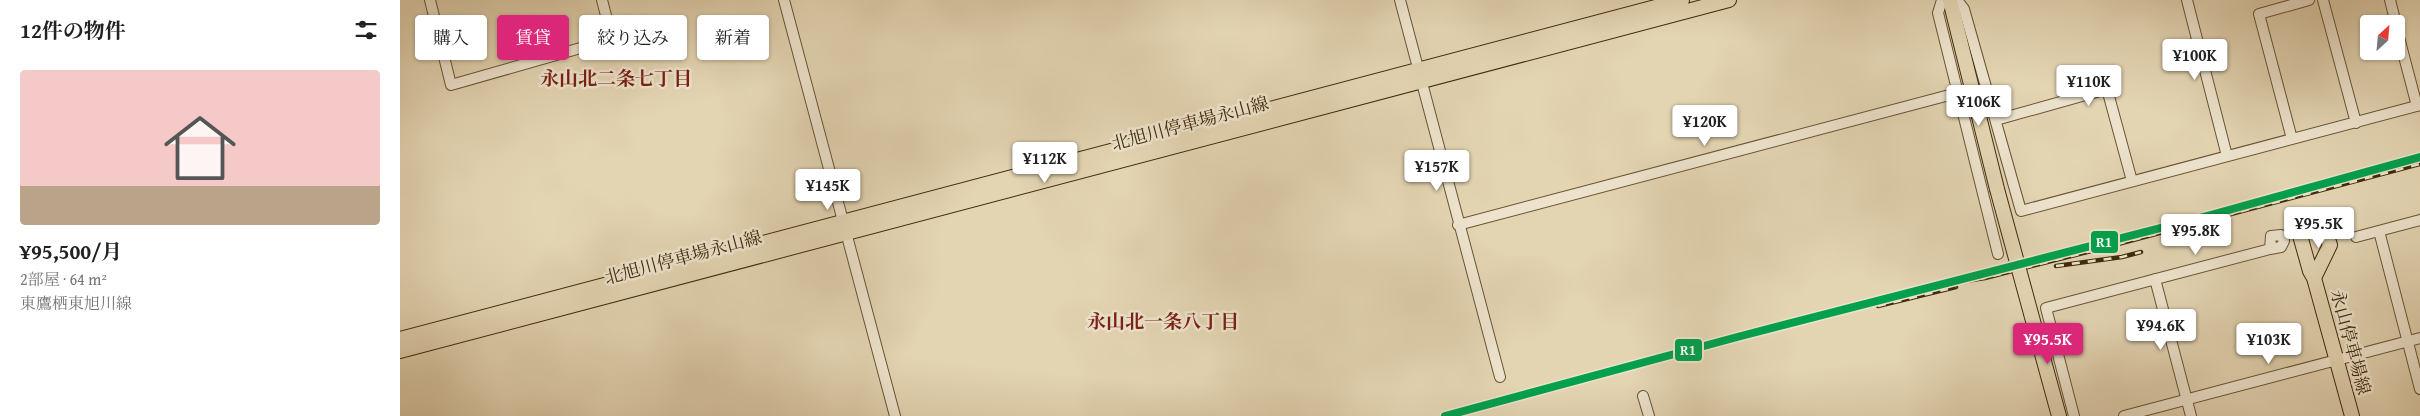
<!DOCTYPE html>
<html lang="ja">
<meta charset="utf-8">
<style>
:root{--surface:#fff;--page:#f6f6f6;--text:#222;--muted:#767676;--line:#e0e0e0;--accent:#db2777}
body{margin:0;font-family:"Gentium Book Plus","Noto Serif JP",serif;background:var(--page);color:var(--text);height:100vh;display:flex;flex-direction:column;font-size:19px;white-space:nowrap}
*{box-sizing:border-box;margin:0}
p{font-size:16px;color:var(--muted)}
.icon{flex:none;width:28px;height:28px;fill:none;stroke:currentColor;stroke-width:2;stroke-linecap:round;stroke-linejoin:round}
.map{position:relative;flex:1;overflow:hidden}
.details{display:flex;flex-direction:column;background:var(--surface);width:400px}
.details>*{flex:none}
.hud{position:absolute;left:15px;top:15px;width:475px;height:45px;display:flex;gap:10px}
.needle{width:32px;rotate:26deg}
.controls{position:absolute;left:1960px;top:15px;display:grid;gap:10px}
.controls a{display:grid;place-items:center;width:45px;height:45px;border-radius:5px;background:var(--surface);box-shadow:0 1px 4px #0004;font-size:25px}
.price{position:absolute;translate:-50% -42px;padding:0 11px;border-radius:5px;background:#fff;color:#222;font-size:16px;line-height:32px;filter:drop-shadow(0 1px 2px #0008)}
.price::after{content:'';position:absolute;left:50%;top:30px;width:15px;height:11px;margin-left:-8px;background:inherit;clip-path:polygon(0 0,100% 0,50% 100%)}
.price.active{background:var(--accent);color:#fff}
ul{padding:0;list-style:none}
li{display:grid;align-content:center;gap:10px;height:265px;padding:0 20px}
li+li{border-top:1px solid var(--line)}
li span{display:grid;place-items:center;height:155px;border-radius:5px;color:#555}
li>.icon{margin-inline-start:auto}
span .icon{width:90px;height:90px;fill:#fffc;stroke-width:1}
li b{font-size:21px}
h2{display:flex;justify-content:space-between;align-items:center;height:60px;padding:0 20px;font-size:21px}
.chip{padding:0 18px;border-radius:5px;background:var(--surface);box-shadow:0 1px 4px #0004;font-size:18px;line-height:45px}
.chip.active{background:var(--accent);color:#fff}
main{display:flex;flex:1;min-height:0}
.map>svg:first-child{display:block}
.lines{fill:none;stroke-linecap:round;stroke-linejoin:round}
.minor-casing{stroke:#695433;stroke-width:12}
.major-casing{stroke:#402a09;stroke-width:16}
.minor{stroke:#ede3cd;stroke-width:10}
.major{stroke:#e3d4b2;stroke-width:14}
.rail-casing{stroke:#402a09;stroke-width:4.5}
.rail{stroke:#ede3cd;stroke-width:2.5;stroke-dasharray:8;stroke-linecap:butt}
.major-bridge-casing{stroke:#402a09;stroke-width:16;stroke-linecap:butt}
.major-bridge{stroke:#e3d4b2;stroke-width:14}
.rail-1-casing{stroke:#ede3cd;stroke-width:11}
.rail-1{stroke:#03a04d;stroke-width:8}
.labels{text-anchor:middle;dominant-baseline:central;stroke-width:5;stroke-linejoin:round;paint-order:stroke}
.street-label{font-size:18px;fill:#402a09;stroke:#ede3cd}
.neighbourhood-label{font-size:19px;font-weight:bold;fill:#7a1f14;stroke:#ede3cd}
.line-badge{stroke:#ede3cd;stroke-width:2}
.badge-label{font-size:14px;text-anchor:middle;font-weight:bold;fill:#fff}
</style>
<main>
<section class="details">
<h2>12件の物件<svg class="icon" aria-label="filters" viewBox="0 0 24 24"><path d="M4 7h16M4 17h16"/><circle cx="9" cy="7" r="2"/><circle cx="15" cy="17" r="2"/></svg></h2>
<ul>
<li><span style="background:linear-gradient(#f6c9c9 75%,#b9a48a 0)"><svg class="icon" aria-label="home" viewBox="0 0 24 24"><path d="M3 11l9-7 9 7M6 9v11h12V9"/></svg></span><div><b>¥95,500/月</b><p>2部屋 · 64 m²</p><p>東鷹栖東旭川線</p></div></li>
</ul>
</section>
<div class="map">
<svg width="2020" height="416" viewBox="0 0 2020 416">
<rect width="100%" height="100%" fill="#e3d4b2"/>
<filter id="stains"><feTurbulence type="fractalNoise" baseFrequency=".004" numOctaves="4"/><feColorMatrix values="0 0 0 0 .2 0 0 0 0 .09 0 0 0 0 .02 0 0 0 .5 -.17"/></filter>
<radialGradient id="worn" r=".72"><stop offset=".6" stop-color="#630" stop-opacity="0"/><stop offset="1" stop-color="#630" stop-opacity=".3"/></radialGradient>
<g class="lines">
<defs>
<path id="minor" d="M30 0 51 85 212 39 202 0
M384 0 495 416
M1000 0 1100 377
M1542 0 1538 13 1598 254
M1557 0 1564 9 1621 211 2020 105
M1787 0 1827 156
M1923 0 1956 123
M1990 0 1996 24
M1996 26 2017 106
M1596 120 1707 89 1732 181
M1892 139 1859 14 1909 0
M1058 225 1557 93
M1979 231 2020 389
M1956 237 2020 220
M1755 279 1791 416
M1243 396 1249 416
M1674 416 1646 308 1870 249 1871 236 1881 235 1884 241 1881 247 1870 249
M1724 416 2020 338"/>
<path id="major" d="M1550 0 1597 189
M1914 278 1930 245 1923 225 1899 232 1910 271 1914 278 1952 416
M1636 332 1659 416
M0 339 1282 0
M0 351 1329 0"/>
</defs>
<use href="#minor" class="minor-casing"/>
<use href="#major" class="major-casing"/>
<use href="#minor" class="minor"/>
<use href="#major" class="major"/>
<defs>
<path id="rail" d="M1656 266 1722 257 1741 252
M1546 284 1585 278 1703 248 2020 164
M1478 306 1556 287"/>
</defs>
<use href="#rail" class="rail-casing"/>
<use href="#rail" class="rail"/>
<defs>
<path id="major-bridge" d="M1597 189 1636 332"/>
</defs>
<use href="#major-bridge" class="major-bridge-casing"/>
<use href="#major-bridge" class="major-bridge"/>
<defs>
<path id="rail-1" d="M1045 416 1341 336 1807 216 2020 157"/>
</defs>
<use href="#rail-1" class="rail-1-casing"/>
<use href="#rail-1" class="rail-1"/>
</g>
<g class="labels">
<g class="street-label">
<text transform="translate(790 123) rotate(-15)">北旭川停車場永山線</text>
<text transform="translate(283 257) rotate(-15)">北旭川停車場永山線</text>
<text transform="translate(1951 342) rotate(75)">永山停車場線</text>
</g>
<g class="neighbourhood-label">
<text x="216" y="78">永山北二条七丁目</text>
<text x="763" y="321">永山北一条八丁目</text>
</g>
</g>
<g class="line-badge">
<rect x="1690" y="230" width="29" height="24" rx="5" fill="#03a04d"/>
<rect x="1274" y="338" width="29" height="24" rx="5" fill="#03a04d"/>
</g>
<g class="badge-label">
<text x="1704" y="247">R1</text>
<text x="1288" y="355">R1</text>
</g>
<rect width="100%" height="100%" filter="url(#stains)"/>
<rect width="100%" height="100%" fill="url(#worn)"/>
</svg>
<div class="controls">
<a><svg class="needle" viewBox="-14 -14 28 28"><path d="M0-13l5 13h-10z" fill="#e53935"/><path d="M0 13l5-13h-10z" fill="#767676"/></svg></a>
</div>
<b class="price" style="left:1795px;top:81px">¥100K</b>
<b class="price" style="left:1689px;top:107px">¥110K</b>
<b class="price" style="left:1579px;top:127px">¥106K</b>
<b class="price" style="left:1305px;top:147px">¥120K</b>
<b class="price" style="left:645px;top:184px">¥112K</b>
<b class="price" style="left:1037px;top:192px">¥157K</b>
<b class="price" style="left:428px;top:211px">¥145K</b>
<b class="price" style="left:1919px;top:249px">¥95.5K</b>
<b class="price" style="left:1796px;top:256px">¥95.8K</b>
<b class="price" style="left:1761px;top:351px">¥94.6K</b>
<b class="price active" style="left:1648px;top:365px">¥95.5K</b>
<b class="price" style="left:1869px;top:365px">¥103K</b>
<div class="hud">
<a class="chip">購入</a>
<a class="chip active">賃貸</a>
<a class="chip">絞り込み</a>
<a class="chip">新着</a>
</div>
</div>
</main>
